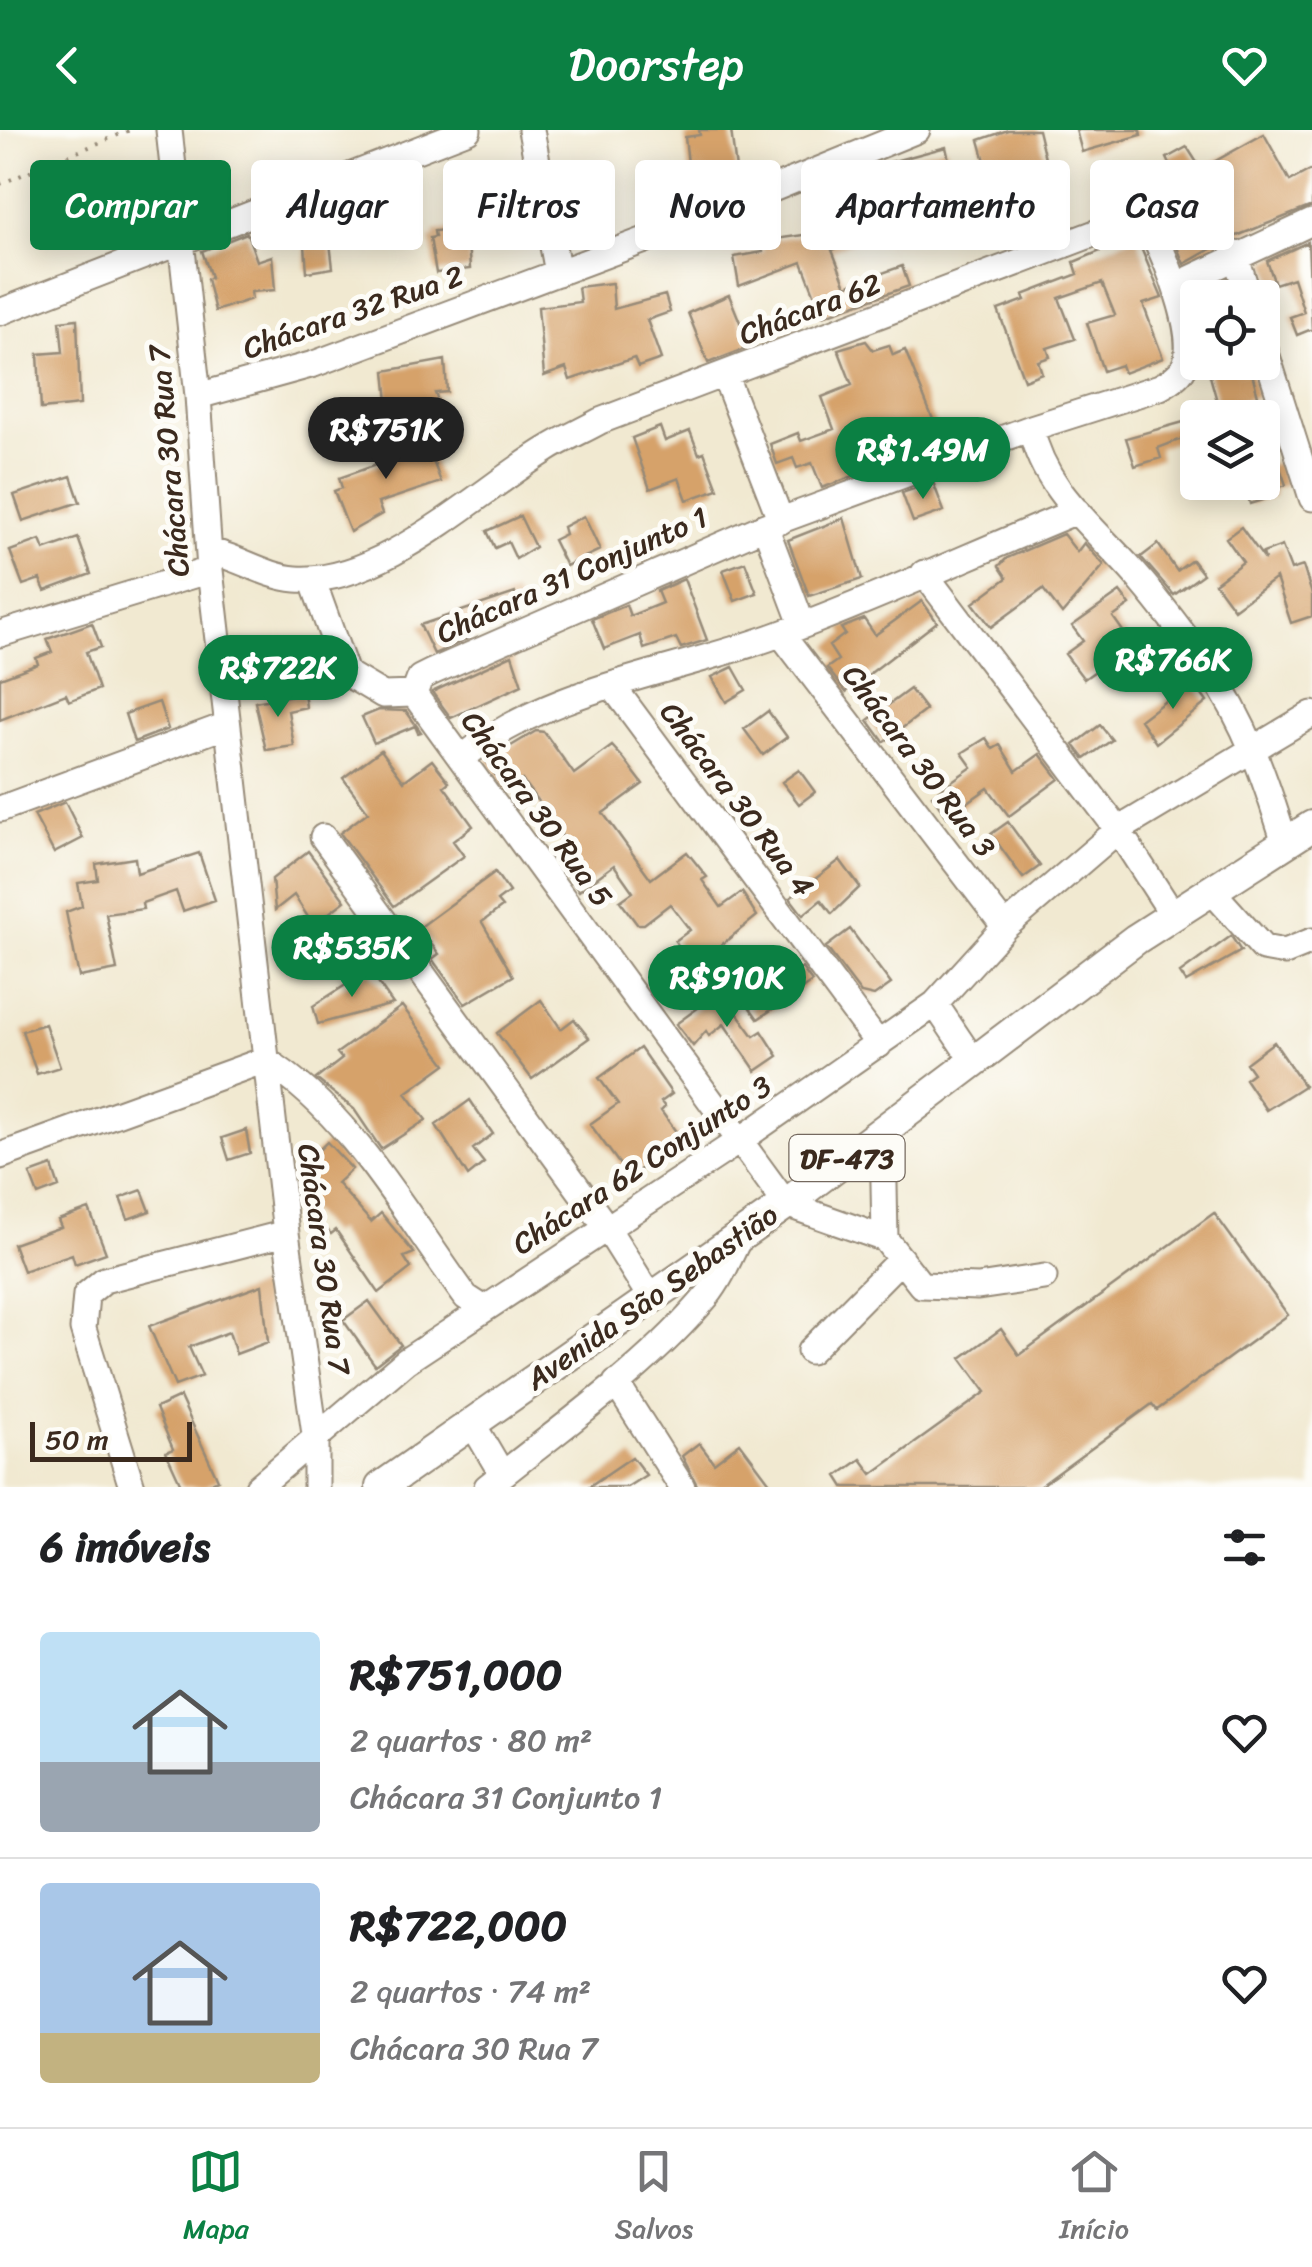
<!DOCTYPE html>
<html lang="pt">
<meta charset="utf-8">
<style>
:root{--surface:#fff;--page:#f6f6f6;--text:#202124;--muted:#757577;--line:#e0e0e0;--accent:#0b8043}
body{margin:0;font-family:Sriracha,sans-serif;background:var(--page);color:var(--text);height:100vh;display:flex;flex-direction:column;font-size:38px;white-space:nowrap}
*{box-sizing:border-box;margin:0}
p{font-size:32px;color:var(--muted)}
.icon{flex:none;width:55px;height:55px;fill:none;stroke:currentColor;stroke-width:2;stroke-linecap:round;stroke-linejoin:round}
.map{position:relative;height:1357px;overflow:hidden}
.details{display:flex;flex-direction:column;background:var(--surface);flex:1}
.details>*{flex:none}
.banner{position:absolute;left:30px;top:30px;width:1252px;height:90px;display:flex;gap:20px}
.fabs{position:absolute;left:1180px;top:150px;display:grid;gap:20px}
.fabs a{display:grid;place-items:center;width:100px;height:100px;border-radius:10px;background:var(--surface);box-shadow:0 5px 25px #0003;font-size:50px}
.scale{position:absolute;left:30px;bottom:25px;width:162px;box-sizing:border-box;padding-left:10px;border:5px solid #3b2a1e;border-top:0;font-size:28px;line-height:35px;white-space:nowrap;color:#3b2a1e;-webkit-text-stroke:8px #fdfcf7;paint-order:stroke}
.price{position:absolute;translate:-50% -85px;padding:0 22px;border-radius:35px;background:var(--accent);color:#fff;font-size:32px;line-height:65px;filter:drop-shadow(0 2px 5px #0008)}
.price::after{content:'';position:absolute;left:50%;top:60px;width:30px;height:22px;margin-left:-15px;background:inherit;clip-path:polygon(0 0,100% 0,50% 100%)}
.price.on{background:#222;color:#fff}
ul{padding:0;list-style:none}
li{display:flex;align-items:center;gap:30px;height:250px;padding:0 40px}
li+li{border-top:2px solid var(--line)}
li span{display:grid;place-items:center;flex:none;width:280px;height:200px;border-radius:10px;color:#555}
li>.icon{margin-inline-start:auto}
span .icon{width:120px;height:120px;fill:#fffc;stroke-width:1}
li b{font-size:42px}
h2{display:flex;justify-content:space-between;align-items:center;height:120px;padding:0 40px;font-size:42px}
.tag{padding:0 35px;border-radius:10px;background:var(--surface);box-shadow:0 5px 25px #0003;font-size:35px;line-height:90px}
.tag.on{background:var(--accent);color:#fff}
header{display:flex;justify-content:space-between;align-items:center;height:130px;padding:0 40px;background:var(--accent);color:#fff;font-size:45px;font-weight:600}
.tabs{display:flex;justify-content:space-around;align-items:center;height:140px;border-top:2px solid var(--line);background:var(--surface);font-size:28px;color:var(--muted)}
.tabs a{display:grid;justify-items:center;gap:5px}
.tabs .on{color:var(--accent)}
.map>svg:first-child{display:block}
.building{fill:#d6a26a}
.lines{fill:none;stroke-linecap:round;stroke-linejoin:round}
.minor-casing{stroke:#968a78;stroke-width:29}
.major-casing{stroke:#968a78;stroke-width:34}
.path{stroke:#968a78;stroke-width:4;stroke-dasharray:2.5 8;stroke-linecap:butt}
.minor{stroke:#fff;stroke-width:25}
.major{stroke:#fff;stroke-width:30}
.labels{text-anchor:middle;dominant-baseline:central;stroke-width:10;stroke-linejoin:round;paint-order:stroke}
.shield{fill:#fdfcf7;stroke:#75695f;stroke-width:2.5}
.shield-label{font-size:28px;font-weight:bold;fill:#3b2a1e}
.street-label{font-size:30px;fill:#3b2a1e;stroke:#fdfcf7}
</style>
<header><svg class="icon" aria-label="back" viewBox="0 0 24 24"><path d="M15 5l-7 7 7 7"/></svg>Doorstep<svg class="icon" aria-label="heart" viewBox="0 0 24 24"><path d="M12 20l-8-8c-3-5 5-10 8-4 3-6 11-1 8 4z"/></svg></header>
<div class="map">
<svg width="1312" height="1357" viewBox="0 0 1312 1357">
<rect width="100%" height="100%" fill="#fdfcf7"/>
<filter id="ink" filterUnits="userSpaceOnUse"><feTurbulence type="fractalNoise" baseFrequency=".01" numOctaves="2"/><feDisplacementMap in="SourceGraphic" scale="20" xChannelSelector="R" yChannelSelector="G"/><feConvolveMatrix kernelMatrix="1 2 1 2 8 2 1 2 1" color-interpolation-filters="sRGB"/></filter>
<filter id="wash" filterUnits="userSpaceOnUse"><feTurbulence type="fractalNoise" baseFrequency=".0048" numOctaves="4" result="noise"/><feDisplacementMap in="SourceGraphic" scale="40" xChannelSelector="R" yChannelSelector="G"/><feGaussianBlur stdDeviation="2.25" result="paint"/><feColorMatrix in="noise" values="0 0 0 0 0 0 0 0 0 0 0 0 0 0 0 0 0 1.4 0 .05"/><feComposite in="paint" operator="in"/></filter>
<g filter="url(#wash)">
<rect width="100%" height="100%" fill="#f1e9d1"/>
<g id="blocks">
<path class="building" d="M699 0H731L737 47 690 51 685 7 700 5Z
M1008 0H1038L1053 61 1048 62 1050 70 1026 77 1017 43 991 52 979 10Z
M1076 0H1140L1141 5 1082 22Z
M1264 4 1290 51 1312 39V76L1229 109 1184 134 1156 66 1179 53 1167 28 1187 17 1201 39Z
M946 17 952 43 915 53 920 76 859 92 861 109 832 120 846 156 902 136 909 156 823 186 802 132 739 156 734 127 763 122 762 111 824 102 820 57 852 45 855 68 888 62 883 34Z
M112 49 118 81 73 90 67 58Z
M467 98 470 139 436 143 430 108 435 107 434 101Z
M247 103 257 131 272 126 275 160 251 162 252 169 215 181 207 149 211 147 202 121Z
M1136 106 1162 168 1143 174 1163 228 1124 243 1121 235 1103 241 1087 193 1115 185 1102 153 1059 168 1075 209 1047 218 1050 227 1038 231 1042 243 1024 250 998 180 1025 170 1023 165 1078 144 1074 132Z
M1308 112 1312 199 1297 205 1290 187 1304 182 1293 148 1275 154 1267 131Z
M330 113 333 138 307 142 305 115Z
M612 153 614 179 665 165 670 182 647 190 661 229 638 237 634 228 570 250 566 238 544 246 538 177 580 172 578 157Z
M729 165 750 217 708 233 688 183Z
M77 189 80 275 41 279 38 224 63 222 60 191Z
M866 211 873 220 889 215 893 225 905 220 936 297 887 323 890 332 822 358 812 333 797 338 793 328 777 334 770 314 798 303 801 311 834 299 822 267 852 255 838 219Z
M445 230 447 262 435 263 452 309 428 318 414 280 389 282 385 241Z
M1206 232H1249L1258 266 1219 278Z
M1198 288V303L1158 318 1161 328 1135 336 1126 308Z
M660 297 665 311 690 301 699 324 704 322 718 359 687 370 679 348 650 359 632 308Z
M424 307 441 352 378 373 382 384 350 402 334 361 342 358 339 348 393 329 390 319Z
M1278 332 1286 355 1273 359 1275 366 1250 374 1244 352H1262V338Z
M71 346 80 372 23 391 14 365Z
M933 352 944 381 913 392 902 363Z
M520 386 535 417 516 429 508 412 495 418 487 401Z
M584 386 600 420 566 436 553 410 565 404 563 397Z
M844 388 862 449 809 466 788 410Z
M1241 397 1265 430 1263 423 1282 416 1291 440 1303 436 1312 464V486L1291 493 1276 448 1234 479 1215 453 1243 432 1226 408Z
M1063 404 1077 422 1084 413 1104 435 1062 484 1043 459 991 497 973 473 1007 448 999 436 1007 428Z
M78 408 91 444 45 461 40 449 23 455 10 421 40 410 44 420Z
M1158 414 1177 441 1192 430 1203 444 1174 465 1141 427Z
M745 432 757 463 735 471 723 440Z
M684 449 707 510 681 518 676 508 644 519 640 505 604 519 592 489 626 475 630 486 662 473 657 461Z
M1120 462 1130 475 1113 487 1132 514 1122 522 1134 539 1113 554 1101 537 1084 549 1065 524 1083 511 1072 496Z
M515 463 520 479 465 498 470 508 434 524 420 495Z
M922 471 937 492 846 562 827 538 838 530 829 516 845 504 841 498 864 489 875 505Z
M92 493 101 517 86 522 99 559 69 571 66 564 0 590V548L38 534 36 528 52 522 47 509Z
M512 525 522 555 451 588 432 562Z
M733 537 746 560 726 572 712 547Z
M1192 551 1207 572 1156 613 1140 590Z
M910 559 926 580 884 612 868 590Z
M304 563 306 577 288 581 294 616 266 620 255 572Z
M159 572 168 599 134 612 125 584Z
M379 580 406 581 421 602 418 603 415 596 374 613 362 587Z
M768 581 787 607 763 625 744 599Z
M1100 595 1112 610 1085 629 1074 615Z
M536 601 544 602 574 644 612 616 624 629 643 654 603 683 651 749 687 722 707 747 702 750 721 777 742 762 757 786 694 837 675 811 690 800 670 774 644 794H637L620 771 633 762 614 735 579 761 560 735 574 724 548 685 522 650 506 661 486 631Z
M986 608 993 619 1000 615 1016 641 1040 624 1059 649 1009 686 988 658 947 687 932 665 972 637 962 623Z
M381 620 404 651 432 630 449 652 444 656 473 696 453 711 464 726 394 776 340 703 368 682 343 648Z
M799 640 815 662 799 674 782 652Z
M65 672 83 708 54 723 34 685Z
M1008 692 1040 736 1023 748 991 704Z
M308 721 345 771 313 795 294 765 275 780 272 749Z
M199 723 215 770 183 781 176 761 142 773 143 779 106 784 117 840 79 847 66 782 82 776 78 753 98 750 96 734 135 728 137 743Z
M840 730 860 757 832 784 821 770 803 785 790 768Z
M495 742 509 762 497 771 502 777 482 792 513 846 465 874 432 829 439 824 419 798Z
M850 799 891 854 874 866 861 863 826 817Z
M1231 806 1241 821 1186 852 1180 843Z
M802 838 812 852 758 889 750 878Z
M369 840 393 874 318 894 313 876Z
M721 861 754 906 762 901 778 926 756 941 724 894 709 906 706 901 693 916 676 894Z
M541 870 561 899 574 889 589 908 532 949 497 903Z
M402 876 446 934 406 963 426 990 381 1019 354 979 316 949 342 929 337 923Z
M45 894 60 937 37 944 22 901Z
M1274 912 1304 956 1266 980 1245 949 1253 943 1246 933Z
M640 918 672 964 661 972 665 977 661 981 682 1010 629 1047 590 994 618 974 599 948Z
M470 970 493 1004 473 1019 484 1033 468 1046 436 995Z
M246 1000 250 1023 229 1030 222 1008Z
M327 1012 352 1039 337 1053 371 1092 381 1083 414 1123 404 1127 411 1138 379 1163 336 1100 331 1104 306 1076 299 1039Z
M52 1036 59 1057 38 1065 30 1044Z
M142 1060 150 1081 128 1089 120 1068Z
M89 1079 106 1123 75 1134 72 1124 23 1141 13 1114 61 1097 58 1090Z
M1214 1083 1288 1185 1157 1280 1152 1274 1039 1357H844L837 1346 861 1329 872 1344 986 1262 961 1228 1001 1199 1019 1225Z
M262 1155 268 1212 236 1224 229 1202 189 1217 202 1246 175 1256 149 1196Z
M369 1171 401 1215 375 1235 343 1190Z
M180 1267 218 1350 203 1357H182L166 1322 173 1319 156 1278Z
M699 1313 714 1333 740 1313 773 1357H698L682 1326Z
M632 1327 646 1345 627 1357H588Z"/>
</g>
</g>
<g filter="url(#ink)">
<use href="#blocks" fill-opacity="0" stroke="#968a78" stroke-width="2.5"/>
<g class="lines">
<defs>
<path id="minor" d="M169 0 198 266 210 440 286 1103 316 1311V1357
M531 0 558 143
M1235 124 1249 168
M1175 156 1312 92
M0 182 468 0
M1262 210 1312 368
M725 246 781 391
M198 266 314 234 677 98 917 0
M1031 298C1044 364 1102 403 1142 452 1165 479 1187 509 1208 538 1246 592 1266 651 1285 713
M765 396 802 494
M209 421C238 427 267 447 296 449 381 455 477 362 546 320 563 309 582 301 600 291L1127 91 1142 88 1148 94C1164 123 1200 206 1184 237 1179 246 1169 252 1160 257L1031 298 765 396 432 542 420 548 414 564
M924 443 1118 700 1173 785
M312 449 346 543 383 565 414 564
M0 504 210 440
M781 504 1005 797
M614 558 879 915
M414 564 786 1074 885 1109
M462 628C553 555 673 544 780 504 880 468 978 421 1077 381
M0 679 227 595
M323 707 607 1098 651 1168
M1211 760 1263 818 1285 822 1312 811
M935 874 974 932
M883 1001 885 1109 921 1155 978 1157 1044 1147
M0 1026 265 930C351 983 407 1087 466 1167L483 1178
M810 1221 901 1129
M616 1253 682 1357
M472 1293 502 1344
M132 1357 83 1199 86 1165 104 1150 286 1103
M258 1357 406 1231 739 1011 935 874 1005 797 1118 700 1312 584
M487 1357C561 1297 645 1240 707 1166 721 1149 730 1126 740 1106"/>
<path id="major" d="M381 1357 786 1074 1136 809 1312 696"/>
</defs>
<use href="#minor" class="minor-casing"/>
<use href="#major" class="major-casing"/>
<path class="path" d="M0 54 130 0"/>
<use href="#minor" class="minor"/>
<use href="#major" class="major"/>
</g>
</g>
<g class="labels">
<rect class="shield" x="789.5" y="1005" width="115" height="46" rx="8"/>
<g class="shield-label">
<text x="847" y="1028">DF-473</text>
</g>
<g class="street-label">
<text transform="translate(810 179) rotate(-21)">Chácara 62</text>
<text transform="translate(353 182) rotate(-19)">Chácara 32 Rua 2</text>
<text transform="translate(169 331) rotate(-95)">Chácara 30 Rua 7</text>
<text transform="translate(572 445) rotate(-24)">Chácara 31 Conjunto 1</text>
<text transform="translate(919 631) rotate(53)">Chácara 30 Rua 3</text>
<text transform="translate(737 669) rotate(53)">Chácara 30 Rua 4</text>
<text transform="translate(537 679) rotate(54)">Chácara 30 Rua 5</text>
<text transform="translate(642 1035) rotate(-33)">Chácara 62 Conjunto 3</text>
<text transform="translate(324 1129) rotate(82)">Chácara 30 Rua 7</text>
<text transform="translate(652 1167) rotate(-35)">Avenida São Sebastião</text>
</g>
</g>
</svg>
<div class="fabs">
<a><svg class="icon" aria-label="locate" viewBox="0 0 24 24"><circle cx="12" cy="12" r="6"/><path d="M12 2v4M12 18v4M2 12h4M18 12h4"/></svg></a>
<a><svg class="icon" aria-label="layers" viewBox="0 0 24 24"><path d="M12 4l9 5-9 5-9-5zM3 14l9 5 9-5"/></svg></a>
</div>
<div class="scale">50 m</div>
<b class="price on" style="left:386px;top:352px">R$751K</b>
<b class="price" style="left:923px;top:372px">R$1.49M</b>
<b class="price" style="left:1173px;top:582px">R$766K</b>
<b class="price" style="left:278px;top:590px">R$722K</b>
<b class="price" style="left:352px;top:870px">R$535K</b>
<b class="price" style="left:727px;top:900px">R$910K</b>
<div class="banner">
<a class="tag on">Comprar</a>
<a class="tag">Alugar</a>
<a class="tag">Filtros</a>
<a class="tag">Novo</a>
<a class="tag">Apartamento</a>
<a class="tag">Casa</a>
</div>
</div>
<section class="details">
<h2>6 imóveis<svg class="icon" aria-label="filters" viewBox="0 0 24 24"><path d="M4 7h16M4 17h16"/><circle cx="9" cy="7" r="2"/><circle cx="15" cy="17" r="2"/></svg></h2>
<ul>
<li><span style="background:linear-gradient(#bfe0f5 65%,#9aa5b1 0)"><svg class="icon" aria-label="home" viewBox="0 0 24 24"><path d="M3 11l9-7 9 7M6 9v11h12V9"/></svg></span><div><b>R$751,000</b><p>2 quartos · 80 m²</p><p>Chácara 31 Conjunto 1</p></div><svg class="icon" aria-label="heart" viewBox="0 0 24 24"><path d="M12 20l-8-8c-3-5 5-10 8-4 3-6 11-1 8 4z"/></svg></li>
<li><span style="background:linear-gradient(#a9c7e8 75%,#c2b280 0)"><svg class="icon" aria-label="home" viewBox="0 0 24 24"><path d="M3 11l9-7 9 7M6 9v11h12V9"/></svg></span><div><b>R$722,000</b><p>2 quartos · 74 m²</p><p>Chácara 30 Rua 7</p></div><svg class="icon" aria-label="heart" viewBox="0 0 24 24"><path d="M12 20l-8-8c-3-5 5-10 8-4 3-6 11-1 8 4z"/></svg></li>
</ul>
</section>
<nav class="tabs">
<a class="on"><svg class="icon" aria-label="map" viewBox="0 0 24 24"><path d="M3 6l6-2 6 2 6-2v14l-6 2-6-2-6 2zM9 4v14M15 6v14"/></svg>Mapa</a>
<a><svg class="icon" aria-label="saved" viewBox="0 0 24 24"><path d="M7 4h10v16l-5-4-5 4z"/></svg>Salvos</a>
<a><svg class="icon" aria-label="home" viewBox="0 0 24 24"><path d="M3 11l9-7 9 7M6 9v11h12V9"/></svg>Início</a>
</nav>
